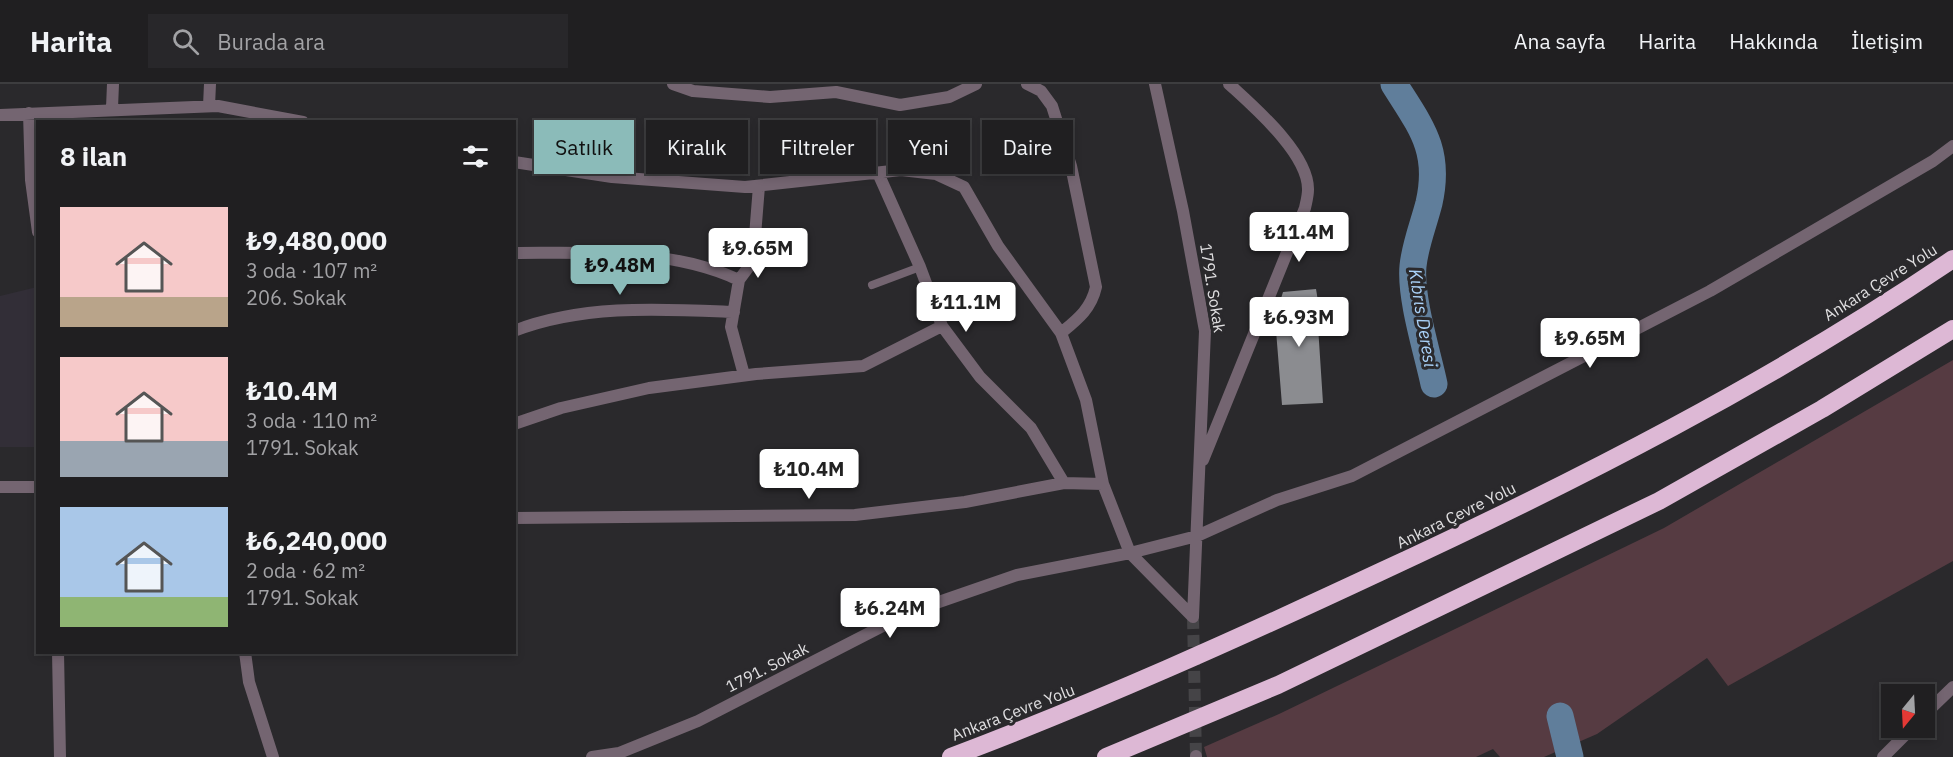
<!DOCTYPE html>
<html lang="tr">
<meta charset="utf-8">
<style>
:root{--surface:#201f21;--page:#28272a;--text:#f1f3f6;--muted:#a2a2a5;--line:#3d3d3f;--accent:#8bbbb9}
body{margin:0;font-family:"IBM Plex Sans",sans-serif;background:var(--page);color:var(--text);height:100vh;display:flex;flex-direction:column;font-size:22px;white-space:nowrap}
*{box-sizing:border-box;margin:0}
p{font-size:20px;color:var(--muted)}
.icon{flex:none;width:33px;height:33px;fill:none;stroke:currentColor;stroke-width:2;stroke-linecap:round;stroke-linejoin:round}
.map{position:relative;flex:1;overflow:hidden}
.side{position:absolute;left:36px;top:36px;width:480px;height:534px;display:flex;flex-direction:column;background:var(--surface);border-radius:0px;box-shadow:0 3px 9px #0003,0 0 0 2px var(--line)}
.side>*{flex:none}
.hud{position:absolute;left:534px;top:36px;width:570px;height:54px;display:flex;gap:12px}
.needle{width:39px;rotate:198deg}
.buttons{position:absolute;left:1881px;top:600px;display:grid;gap:12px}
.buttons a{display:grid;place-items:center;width:54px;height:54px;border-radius:0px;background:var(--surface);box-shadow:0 3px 9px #0003,0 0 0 2px var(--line);font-size:30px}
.price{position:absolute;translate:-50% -51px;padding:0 14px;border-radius:6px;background:#fff;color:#222;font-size:20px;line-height:39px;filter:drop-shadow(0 2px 3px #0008)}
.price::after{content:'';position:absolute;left:50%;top:36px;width:18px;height:14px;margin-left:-9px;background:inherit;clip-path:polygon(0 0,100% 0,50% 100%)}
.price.selected{background:var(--accent);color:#111}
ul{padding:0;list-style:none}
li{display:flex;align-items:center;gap:18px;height:150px;padding:0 24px}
li span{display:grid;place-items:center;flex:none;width:168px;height:120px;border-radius:0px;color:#555}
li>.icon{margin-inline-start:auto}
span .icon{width:72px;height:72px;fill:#fffc;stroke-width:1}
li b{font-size:26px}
h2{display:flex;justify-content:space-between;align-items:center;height:72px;padding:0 24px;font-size:26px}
.chip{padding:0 21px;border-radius:0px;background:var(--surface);box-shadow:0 3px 9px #0003,0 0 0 2px var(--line);font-size:21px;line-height:54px}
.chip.selected{background:var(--accent);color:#111}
header{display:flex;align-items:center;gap:36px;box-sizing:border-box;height:84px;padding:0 30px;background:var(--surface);border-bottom:2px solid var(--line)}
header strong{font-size:28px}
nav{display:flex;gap:33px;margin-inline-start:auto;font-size:21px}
.search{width:420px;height:54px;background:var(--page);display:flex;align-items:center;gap:15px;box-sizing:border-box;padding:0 21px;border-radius:0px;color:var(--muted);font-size:22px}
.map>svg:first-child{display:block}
.built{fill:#322e37}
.green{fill:#563b42}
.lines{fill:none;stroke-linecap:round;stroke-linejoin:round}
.river{stroke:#607e9b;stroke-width:27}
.building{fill:#8b8c90}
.minor-tunnel{stroke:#454447;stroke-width:12;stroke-dasharray:12 6;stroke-linecap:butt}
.service{stroke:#746571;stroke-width:8}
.minor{stroke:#746571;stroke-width:12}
.motorway{stroke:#ddb8d5;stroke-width:18}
.labels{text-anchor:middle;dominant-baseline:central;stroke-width:6;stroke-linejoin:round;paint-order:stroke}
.street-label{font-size:16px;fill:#e0dfe1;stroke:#2a292c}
.water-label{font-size:18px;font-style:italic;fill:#aad2f9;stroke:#2a292c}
</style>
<header>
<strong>Harita</strong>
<div class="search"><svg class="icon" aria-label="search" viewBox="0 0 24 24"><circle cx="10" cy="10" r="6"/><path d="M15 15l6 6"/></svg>Burada ara</div>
<nav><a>Ana sayfa</a><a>Harita</a><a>Hakkında</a><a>İletişim</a></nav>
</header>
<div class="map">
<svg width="1953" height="673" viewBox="0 0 1953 673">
<rect width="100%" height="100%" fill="#2a292c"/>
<path class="built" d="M37 203V363H0V212Z"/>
<path class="green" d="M1953 276V477L1728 602 1707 574 1597 650 1544 673H1500L1493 665 1476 673H1207L1204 663 1279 630 1664 444Z"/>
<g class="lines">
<path class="river" d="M1394 0C1421 43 1441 66 1429 119 1424 139 1415 161 1413 182 1410 214 1427 267 1434 300
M1560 632 1570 673"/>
</g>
<path class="building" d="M1316 205 1322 241 1318 242 1323 319 1282 321 1275 234 1283 208Z"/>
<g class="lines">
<path class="minor-tunnel" d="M1193 533 1196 672"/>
<path class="service" d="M872 201 920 183"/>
<path class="minor" d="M673 0 693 7 770 13 836 8 900 21 949 13 976 0
M1027 0 1041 7 1052 22 1071 82 1096 203C1091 225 1078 235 1061 249
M1155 0 1183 127 1205 247 1193 533
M209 22 210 0
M112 24 113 0
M29 29 31 96 38 148
M0 31 218 22 303 38
M514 78 612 93 745 103 901 86 936 90 964 103 998 162 1061 249 1086 316 1103 400 1130 469 1193 533
M878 89 920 183 942 242 980 293 1031 344 1064 399
M514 169C589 169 671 164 739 196
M514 247C583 220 662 225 734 228
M744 291 731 243 739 196 753 177 759 102
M514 340 561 324 649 304 756 290 863 282 942 242
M1203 376 1305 124C1306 119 1308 112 1308 106 1309 70 1254 23 1229 0
M0 403H38
M514 434 855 431 965 418 1064 399 1103 400
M58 568 60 673
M245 568 249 598 273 673
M1924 631 1953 603
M1196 672V673
M592 673 619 669 698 637 910 528 1017 491 1130 469 1197 452 1277 416 1352 392 1710 207 1933 77 1953 62
M1883 673 1912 644"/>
<path class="motorway" d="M951 673C1097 618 1239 554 1380 488 1577 397 1773 297 1953 175
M1106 673 1278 601 1659 417 1822 325 1953 245"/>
</g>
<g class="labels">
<g class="street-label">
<text transform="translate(1880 198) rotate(-32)">Ankara Çevre Yolu</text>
<text transform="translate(1213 204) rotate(81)">1791. Sokak</text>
<text transform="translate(1456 431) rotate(-26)">Ankara Çevre Yolu</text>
<text transform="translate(767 583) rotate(-27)">1791. Sokak</text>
<text transform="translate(1013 628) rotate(-21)">Ankara Çevre Yolu</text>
</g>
<g class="water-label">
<text transform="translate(1423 234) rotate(81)">Kıbrıs Deresi</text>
</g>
</g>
</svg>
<div class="buttons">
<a><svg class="needle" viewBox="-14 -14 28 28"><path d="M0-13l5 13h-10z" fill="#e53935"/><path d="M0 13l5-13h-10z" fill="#a2a2a5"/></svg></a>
</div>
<b class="price" style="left:1299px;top:179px">₺11.4M</b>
<b class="price" style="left:758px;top:195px">₺9.65M</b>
<b class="price selected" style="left:620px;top:212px">₺9.48M</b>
<b class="price" style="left:966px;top:249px">₺11.1M</b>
<b class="price" style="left:1299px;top:264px">₺6.93M</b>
<b class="price" style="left:1590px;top:285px">₺9.65M</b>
<b class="price" style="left:809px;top:416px">₺10.4M</b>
<b class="price" style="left:890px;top:555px">₺6.24M</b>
<div class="hud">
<a class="chip selected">Satılık</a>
<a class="chip">Kiralık</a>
<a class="chip">Filtreler</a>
<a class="chip">Yeni</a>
<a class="chip">Daire</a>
</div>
<section class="side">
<h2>8 ilan<svg class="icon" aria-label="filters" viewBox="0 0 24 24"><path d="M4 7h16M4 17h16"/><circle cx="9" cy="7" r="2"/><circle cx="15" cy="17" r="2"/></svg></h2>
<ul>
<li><span style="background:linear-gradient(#f6c9c9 75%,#b9a48a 0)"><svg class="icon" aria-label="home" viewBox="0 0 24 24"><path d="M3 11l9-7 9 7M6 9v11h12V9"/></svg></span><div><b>₺9,480,000</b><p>3 oda · 107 m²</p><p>206. Sokak</p></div></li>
<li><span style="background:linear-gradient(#f6c9c9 70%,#9aa5b1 0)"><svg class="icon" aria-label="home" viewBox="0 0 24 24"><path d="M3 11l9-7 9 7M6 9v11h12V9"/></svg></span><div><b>₺10.4M</b><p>3 oda · 110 m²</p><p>1791. Sokak</p></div></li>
<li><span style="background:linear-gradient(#a9c7e8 75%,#8fb573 0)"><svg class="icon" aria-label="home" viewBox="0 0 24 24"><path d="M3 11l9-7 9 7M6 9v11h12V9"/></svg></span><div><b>₺6,240,000</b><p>2 oda · 62 m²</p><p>1791. Sokak</p></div></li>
</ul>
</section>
</div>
